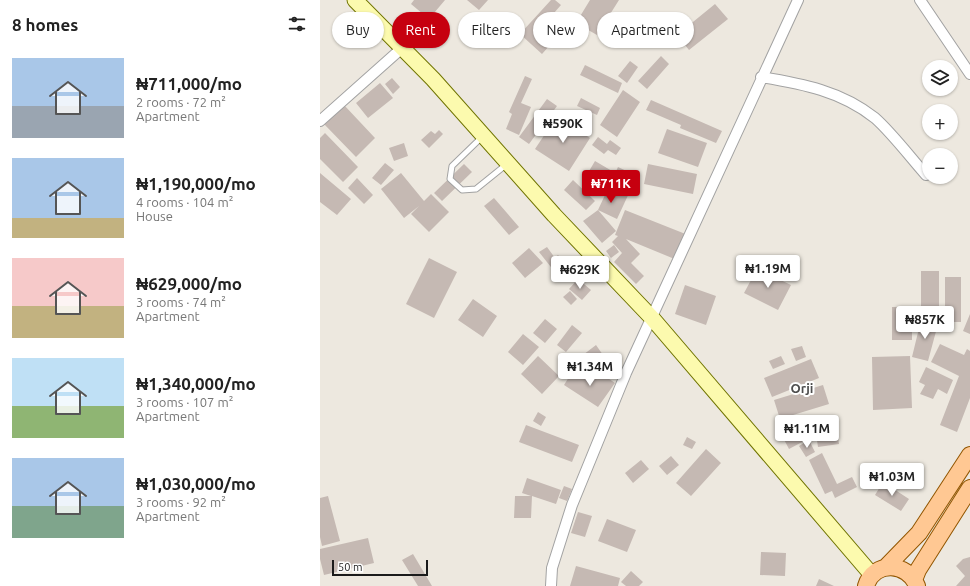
<!DOCTYPE html>
<meta charset="utf-8">
<style>
:root{--surface:#fff;--page:#f2f2f2;--text:#222;--muted:#767676;--accent:#c6000f}
body{margin:0;font-family:Ubuntu,sans-serif;background:var(--page);color:var(--text);height:100vh;display:flex;flex-direction:column;font-size:15px;white-space:nowrap}
*{box-sizing:border-box;margin:0}
p{font-size:13px;color:var(--muted)}
.icon{flex:none;width:22px;height:22px;fill:none;stroke:currentColor;stroke-width:2;stroke-linecap:round;stroke-linejoin:round}
.map{position:relative;flex:1;overflow:hidden}
.side{display:flex;flex-direction:column;background:var(--surface);width:320px}
.side>*{flex:none}
.hud{position:absolute;left:12px;top:12px;width:380px;height:36px;display:flex;gap:8px}
.fabs{position:absolute;left:602px;top:60px;display:grid;gap:8px}
.fabs a{display:grid;place-items:center;width:36px;height:36px;border-radius:50%;background:var(--surface);box-shadow:0 1px 3px #0004;font-size:20px}
.scale{position:absolute;left:12px;bottom:10px;width:96px;box-sizing:border-box;padding-left:4px;border:2px solid #1b1b1b;border-top:0;font-size:11px;line-height:14px;white-space:nowrap;color:#1b1b1b;-webkit-text-stroke:3px #fff;paint-order:stroke}
.price{position:absolute;translate:-50% -34px;padding:0 9px;border-radius:4px;background:#fff;color:#222;font-size:13px;line-height:26px;filter:drop-shadow(0 1px 2px #0008)}
.price::after{content:'';position:absolute;left:50%;top:24px;width:12px;height:9px;margin-left:-6px;background:inherit;clip-path:polygon(0 0,100% 0,50% 100%)}
.price.selected{background:var(--accent);color:#fff}
ul{padding:0;list-style:none}
li{display:flex;align-items:center;gap:12px;height:100px;padding:0 12px}
li span{display:grid;place-items:center;flex:none;width:112px;height:80px;border-radius:0px;color:#555}
li>.icon{margin-inline-start:auto}
span .icon{width:48px;height:48px;fill:#fffc;stroke-width:1}
li b{font-size:17px}
h2{display:flex;justify-content:space-between;align-items:center;height:48px;padding:0 12px;font-size:17px}
.tag{padding:0 14px;border-radius:18px;background:var(--surface);box-shadow:0 1px 3px #0004;font-size:14px;line-height:36px}
.tag.selected{background:var(--accent);color:#fff}
main{display:flex;flex:1;min-height:0}
.map>svg:first-child{display:block}
.building{fill:#c5b9b3}
.lines{fill:none;stroke-linecap:round;stroke-linejoin:round}
.service-casing{stroke:#a2a2a2;stroke-width:7}
.minor-casing{stroke:#a2a2a2;stroke-width:12}
.secondary-casing{stroke:#707400;stroke-width:17}
.primary-casing{stroke:#925600;stroke-width:18}
.service{stroke:#fff;stroke-width:5}
.minor{stroke:#fff;stroke-width:10}
.secondary{stroke:#fcfaae;stroke-width:15}
.primary{stroke:#ffc893;stroke-width:16}
.labels{text-anchor:middle;dominant-baseline:central;stroke-width:4;stroke-linejoin:round;paint-order:stroke}
.quarter-label{font-size:13px;font-weight:bold;fill:#4e4e4e;stroke:#fff}
</style>
<main>
<section class="side">
<h2>8 homes<svg class="icon" aria-label="filters" viewBox="0 0 24 24"><path d="M4 7h16M4 17h16"/><circle cx="9" cy="7" r="2"/><circle cx="15" cy="17" r="2"/></svg></h2>
<ul>
<li><span style="background:linear-gradient(#a9c7e8 60%,#9aa5b1 0)"><svg class="icon" aria-label="home" viewBox="0 0 24 24"><path d="M3 11l9-7 9 7M6 9v11h12V9"/></svg></span><div><b>₦711,000/mo</b><p>2 rooms · 72 m²</p><p>Apartment</p></div></li>
<li><span style="background:linear-gradient(#a9c7e8 75%,#c2b280 0)"><svg class="icon" aria-label="home" viewBox="0 0 24 24"><path d="M3 11l9-7 9 7M6 9v11h12V9"/></svg></span><div><b>₦1,190,000/mo</b><p>4 rooms · 104 m²</p><p>House</p></div></li>
<li><span style="background:linear-gradient(#f6c9c9 60%,#c2b280 0)"><svg class="icon" aria-label="home" viewBox="0 0 24 24"><path d="M3 11l9-7 9 7M6 9v11h12V9"/></svg></span><div><b>₦629,000/mo</b><p>3 rooms · 74 m²</p><p>Apartment</p></div></li>
<li><span style="background:linear-gradient(#bfe0f5 60%,#8fb573 0)"><svg class="icon" aria-label="home" viewBox="0 0 24 24"><path d="M3 11l9-7 9 7M6 9v11h12V9"/></svg></span><div><b>₦1,340,000/mo</b><p>3 rooms · 107 m²</p><p>Apartment</p></div></li>
<li><span style="background:linear-gradient(#a9c7e8 60%,#7fa58c 0)"><svg class="icon" aria-label="home" viewBox="0 0 24 24"><path d="M3 11l9-7 9 7M6 9v11h12V9"/></svg></span><div><b>₦1,030,000/mo</b><p>3 rooms · 92 m²</p><p>Apartment</p></div></li>
</ul>
</section>
<div class="map">
<svg width="650" height="586" viewBox="0 0 650 586">
<rect width="100%" height="100%" fill="#ede8df"/>
<path class="building" d="M94 0H125L109 19 91 4Z
M147 0H168L159 10Z
M231 0H235L241 5 234 13 248 25 222 54 200 34Z
M270 0H299L277 35 256 23Z
M395 4 408 19 369 50 357 35Z
M341 56 349 64 327 89 318 81Z
M310 61 318 67 307 83 298 76Z
M265 65 302 83 298 93 260 75Z
M205 76 212 79 201 103 211 107 199 135 186 129 192 114 189 112Z
M72 78 80 87 73 94 65 84Z
M60 83 73 98 48 118 36 103Z
M303 90 320 102 297 137 280 125Z
M261 98 280 108 277 115 257 106Z
M227 99 237 106 209 144 199 137Z
M331 100 402 131 396 143 360 128 361 125 326 110Z
M24 105 55 138 36 157 4 124Z
M237 116 270 138 249 171 215 149Z
M347 129 387 143 378 167 338 153Z
M119 130 123 134 109 148 101 140 111 131 115 134Z
M5 133 38 167 23 182 0 159V138Z
M278 137 287 144 290 140 301 148 296 155 288 150 284 154 272 145Z
M84 143 88 156 74 161 69 148Z
M275 161 292 171 279 193 262 183Z
M65 163 74 170 61 185 52 178Z
M144 164 152 172 122 201 114 193Z
M328 164 377 174 373 194 324 184Z
M298 167 317 176 297 219 278 210 296 231 282 243 263 221 278 210Z
M0 173 31 199 17 215 0 202Z
M81 173 104 201 111 194 129 212 109 232 91 214 99 206 84 218 61 189Z
M37 178 53 195 44 204 28 188Z
M253 180 275 201 266 210 244 190Z
M174 198 199 227 189 235 164 206Z
M305 210 368 235 357 260 306 239 320 254 311 263 324 276 316 284 294 262 302 253 292 242 298 236 295 235Z
M294 245 299 252 291 258 286 251Z
M227 247 235 258 238 255 252 273 242 281 219 252Z
M209 248 223 263 205 278 192 263Z
M109 258 137 272 114 318 86 304Z
M437 269 471 285 458 310 424 293Z
M601 271H619V314H601Z
M625 277H641V322H625Z
M258 279 271 290 262 300 249 289Z
M365 285 396 296 386 325 355 314Z
M250 291 257 299 251 305 243 297Z
M153 299 177 316 163 337 138 320Z
M572 307H592V340H572Z
M650 314V334L643 331Z
M225 319 237 329 225 343 213 333Z
M601 320 618 324 608 361 592 357Z
M252 325 262 333 246 352 237 345Z
M203 334 219 347 203 365 188 352Z
M620 344 644 355 647 349 650 351V398L637 432 620 425 639 376 611 362Z
M276 345 283 355 266 368 259 358Z
M482 346 486 357 476 361 471 349Z
M218 356 239 376 222 394 201 374Z
M461 356 465 364 453 369 449 361Z
M590 356 592 408 553 410 552 357Z
M491 359 499 378 452 397 444 378Z
M606 367 633 380 627 394 618 389 613 399 600 394 605 385 599 382Z
M254 369 273 381 279 372 295 383 278 407 244 385Z
M503 385 509 404 460 419 454 400Z
M218 412 226 417 221 426 213 421Z
M475 424 484 441 469 449 460 432Z
M206 425 259 445 252 462 199 442Z
M517 431 519 444 498 447 496 434Z
M367 437 376 442 372 449 363 445Z
M489 440 495 452 486 457 479 446Z
M386 449 401 463 371 496 356 483Z
M502 453 517 484 532 477 537 487 515 498 512 491 505 494 489 460Z
M351 456 359 465 347 475 339 466Z
M321 460 329 469 313 483 305 473Z
M207 478 241 490 236 504 212 496 211 518H194L195 496H211L202 493Z
M563 482 589 499 581 511 555 495Z
M244 486 252 489 247 501 239 498Z
M8 496 20 541 2 546 0 537V498Z
M258 512 272 516 265 537 251 533Z
M287 519 316 530 307 552 278 541Z
M48 538 54 563 4 575 0 559V549Z
M441 552 466 553 465 576 440 575Z
M93 554 112 586H98L82 560Z
M650 557V586H636L645 576 636 566 643 559Z
M256 566 300 578 298 586H250Z
M311 571 323 582 319 586H306L301 582Z
M499 579 514 586H496Z"/>
<g class="lines">
<defs>
<path id="service" d="M162 137 132 166 130 179 142 190 156 189 187 164"/>
<path id="minor" d="M600 0 650 74
M441 77C483 84 521 91 555 118 571 132 591 158 606 175
M0 121 82 48
M231 586 232 568 252 505 306 373 478 0"/>
<path id="secondary" d="M35 0 113 79 234 215 332 318 552 575"/>
<path id="primary" d="M565 568 599 533 650 455
M594 580 598 570 650 488
M546 586C554 560 588 562 597 586"/>
</defs>
<use href="#service" class="service-casing"/>
<use href="#minor" class="minor-casing"/>
<use href="#secondary" class="secondary-casing"/>
<use href="#primary" class="primary-casing"/>
<use href="#service" class="service"/>
<use href="#minor" class="minor"/>
<use href="#secondary" class="secondary"/>
<use href="#primary" class="primary"/>
</g>
<g class="labels">
<g class="quarter-label">
<text x="482" y="388">Orji</text>
</g>
</g>
</svg>
<div class="fabs">
<a><svg class="icon" aria-label="layers" viewBox="0 0 24 24"><path d="M12 4l9 5-9 5-9-5zM3 14l9 5 9-5"/></svg></a>
<a>+</a>
<a>−</a>
</div>
<div class="scale">50 m</div>
<b class="price" style="left:243px;top:144px">₦590K</b>
<b class="price selected" style="left:291px;top:204px">₦711K</b>
<b class="price" style="left:448px;top:289px">₦1.19M</b>
<b class="price" style="left:260px;top:290px">₦629K</b>
<b class="price" style="left:605px;top:340px">₦857K</b>
<b class="price" style="left:270px;top:387px">₦1.34M</b>
<b class="price" style="left:487px;top:449px">₦1.11M</b>
<b class="price" style="left:572px;top:497px">₦1.03M</b>
<div class="hud">
<a class="tag">Buy</a>
<a class="tag selected">Rent</a>
<a class="tag">Filters</a>
<a class="tag">New</a>
<a class="tag">Apartment</a>
</div>
</div>
</main>
